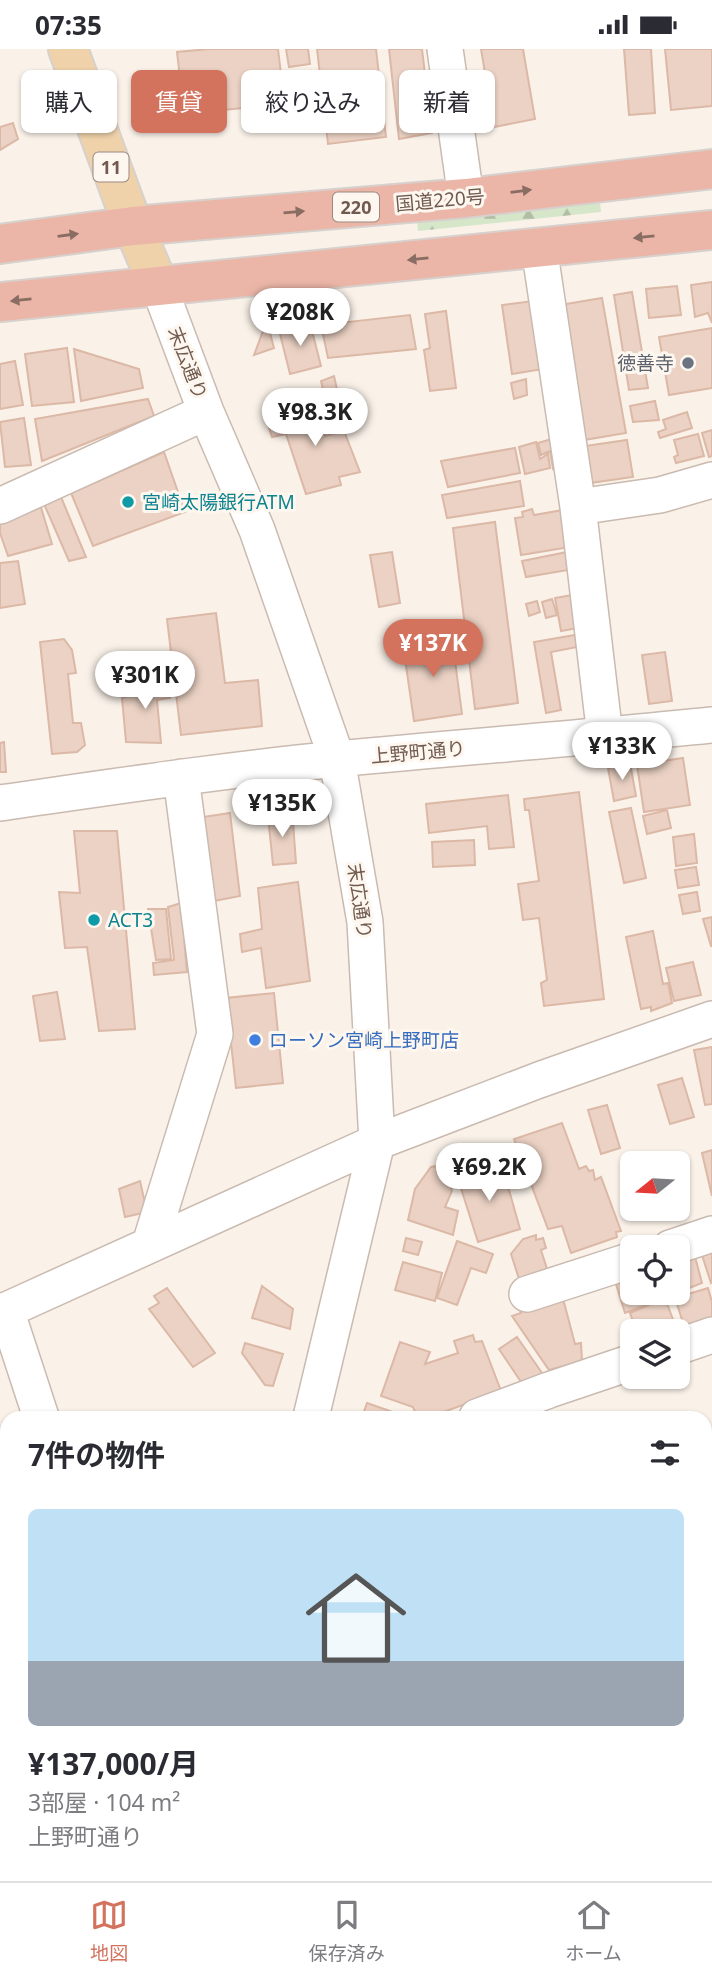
<!DOCTYPE html>
<html lang="ja">
<meta charset="utf-8">
<style>
:root{--surface:#fff;--page:#f2f2f3;--text:#2b2b33;--muted:#7c7c81;--line:#e1e1e2;--accent:#d3735e}
body{margin:0;font-family:"Noto Sans","Noto Sans JP",sans-serif;background:var(--page);color:var(--text);height:100vh;display:flex;flex-direction:column;font-size:26px;white-space:nowrap}
*{box-sizing:border-box;margin:0}
p{font-size:23px;color:var(--muted)}
.icon{flex:none;width:38px;height:38px;fill:none;stroke:currentColor;stroke-width:2;stroke-linecap:round;stroke-linejoin:round}
.map{position:relative;flex:1;overflow:hidden}
.details{position:absolute;left:0px;top:1362px;width:712px;height:471px;display:flex;flex-direction:column;background:var(--surface);border-radius:21px 21px 0 0;box-shadow:0 2px 5px #0004}
.details>*{flex:none}
.hud{position:absolute;left:21px;top:21px;width:670px;height:63px;display:flex;gap:14px}
.needle{width:46px;rotate:252deg}
.buttons{position:absolute;left:620px;top:1102px;display:grid;gap:14px}
.buttons a{display:grid;place-items:center;width:70px;height:70px;border-radius:10px;background:var(--surface);box-shadow:0 2px 5px #0004;font-size:35px}
.price{position:absolute;translate:-50% -60px;padding:0 16px;border-radius:24px;background:#fff;color:#222;font-size:23px;line-height:46px;filter:drop-shadow(0 2px 4px #0008)}
.price::after{content:'';position:absolute;left:50%;top:42px;width:21px;height:16px;margin-left:-10px;background:inherit;clip-path:polygon(0 0,100% 0,50% 100%)}
.price.current{background:var(--accent);color:#fff}
ul{padding:0;list-style:none}
li{display:grid;align-content:center;gap:14px;height:371px;padding:0 28px}
li+li{border-top:2px solid var(--line)}
li span{display:grid;place-items:center;height:217px;border-radius:10px;color:#555}
li>.icon{margin-inline-start:auto}
span .icon{width:126px;height:126px;fill:#fffc;stroke-width:1}
li b{font-size:30px}
h2{display:flex;justify-content:space-between;align-items:center;height:84px;padding:0 28px;font-size:30px}
.tag{padding:0 24px;border-radius:10px;background:var(--surface);box-shadow:0 2px 5px #0004;font-size:24px;line-height:63px}
.tag.current{background:var(--accent);color:#fff}
.status{display:flex;justify-content:space-between;align-items:center;height:49px;padding:0 35px;background:var(--surface);direction:ltr}
.status svg{height:19px;fill:currentColor}
.menu{display:flex;justify-content:space-around;align-items:center;height:98px;border-top:2px solid var(--line);background:var(--surface);font-size:19px;color:var(--muted)}
.menu a{display:grid;justify-items:center;gap:4px}
.menu .current{color:var(--accent)}
.map>svg:first-child{display:block}
.forest{fill:url(#forest-firs)}
.building{fill:#ebd2c4;stroke:#dcb8a6;stroke-width:2}
.lines{fill:none;stroke-linecap:round;stroke-linejoin:round}
.minor-casing{stroke:#cabab0;stroke-width:38}
.major-casing{stroke:#d7d1ce;stroke-width:42}
.highway-casing{stroke:#d7d1ce;stroke-width:42}
.minor{stroke:#fff;stroke-width:35}
.major{stroke:#efd2aa;stroke-width:38}
.highway{stroke:#ebb6a8;stroke-width:38}
.oneway{fill:#896c62}
.worship-dot{fill:#6b7280;stroke:#fdf7ef;stroke-width:2.5}
.culture-dot{fill:#0f9aa8;stroke:#fdf7ef;stroke-width:2.5}
.shop-dot{fill:#3f7fe0;stroke:#fdf7ef;stroke-width:2.5}
.labels{text-anchor:middle;dominant-baseline:central;stroke-width:6;stroke-linejoin:round;paint-order:stroke}
.shield{fill:#fdf7ef;stroke:#9b8980;stroke-width:2}
.shield-label{font-size:18px;font-weight:bold;fill:#715a50}
.street-label{font-size:19px;fill:#715a50;stroke:#fdf7ef}
.worship-label{font-size:19px;fill:#5b616d;stroke:#fdf7ef;text-anchor:end}
.culture-label{font-size:19px;fill:#0d838f;stroke:#fdf7ef;text-anchor:start}
.shop-label{font-size:19px;fill:#366cbe;stroke:#fdf7ef;text-anchor:start}
</style>
<div class="status"><b>07:35</b><svg viewBox="0 0 49 12"><path d="M0 12V9h3v3zM5 12V6h3v6zM10 12V3h3v9zM15 12V0h3v12zM26 1h20v11H26zM47 4h2v5h-2z"/></svg></div>
<div class="map">
<svg width="712" height="1832" viewBox="0 0 712 1832">
<defs>
<pattern id="forest-firs" width="22" height="20" patternUnits="userSpaceOnUse" patternTransform="scale(1.75)"><rect width="22" height="20" fill="#d6e6c9"/><path d="M5 1l3.5 6h-7zM16 11l3.5 6h-7z" fill="#b2bda6"/></pattern>
</defs>
<rect width="100%" height="100%" fill="#faf2e9"/>
<path class="forest" d="M600 153 601 163 418 182 417 172Z"/>
<path class="building" d="M209 0H278L281 25 294 24 296 37 282 38 284 55 183 65 180 40 172 41 170 30 180 29 177 3Z
M286 0H308L310 15 289 18Z
M317 0H376L386 88 328 95Z
M389 0H422L432 84 399 90Z
M481 0H523L535 70 494 78Z
M624 0H651L655 64 629 66Z
M665 0H712V57L671 61Z
M13 74 18 90 0 101V78Z
M712 233V274L708 264 695 268 691 236Z
M677 237 681 266 649 269 646 240Z
M632 243 648 339 629 341 614 246Z
M602 249 626 384 584 391 560 256Z
M533 252 543 320 512 325 502 256Z
M446 262 456 339 430 342 424 301 430 299 425 265Z
M410 266 416 300 328 309 321 276Z
M310 274 321 317 290 325 279 281Z
M712 279V339L669 346 659 288Z
M269 280 274 299 254 306 263 282Z
M67 299 74 353 32 357 25 305Z
M74 300 139 320 143 339 81 352Z
M15 312 23 356 0 360V315Z
M334 327 338 345 335 346 336 349 329 351 328 348H325L321 332Z
M526 330 527 346 514 350 511 334Z
M309 348 325 387 344 382 360 423 339 428 341 436 306 445 286 385 272 388 269 379 282 375 278 363Z
M148 350 154 367 42 412 35 370Z
M655 352 659 371 633 373 630 357Z
M687 363 692 379 660 389 658 383 666 380 663 371Z
M24 369 31 416 5 418 0 373Z
M712 381V407L709 408 702 384Z
M698 385 704 407 676 414 674 408 678 406 674 391Z
M555 389 560 418 553 420 550 402 541 406 538 394Z
M627 391 633 428 590 434 585 397Z
M536 393 540 410 548 405 550 419 525 425 519 398Z
M515 399 520 424 448 438 441 412Z
M164 403 185 463 93 497 71 444Z
M520 432 524 457 447 469 442 446Z
M61 448 86 508 69 512 44 455Z
M40 455 52 495 8 507 0 484V470Z
M532 460 534 466 563 461 570 498 521 506 515 469 523 468 522 463Z
M495 473 518 654 475 660 453 479Z
M572 502 574 520 526 528 522 512Z
M392 503 400 554 379 558 370 506Z
M18 512 25 555 0 559V514Z
M578 545 584 578 561 582 555 549Z
M552 550 557 566 546 569 542 553Z
M537 552 540 563 529 567 526 555Z
M216 564 225 634 258 631 262 677 181 686 167 570Z
M575 586 577 598 551 603 561 661 546 664 534 593Z
M452 589 462 665 414 672 403 596Z
M64 590 72 601 76 624 68 625 73 674H81L85 696 77 703 52 705 40 593Z
M665 603 672 652 649 655 642 606Z
M168 628 170 649 157 651 161 694 126 693 122 649 140 644 136 630Z
M4 693 6 723H0V694Z
M683 709 690 756 644 763 637 716Z
M630 714 636 747 614 752 608 719Z
M579 743 604 950 544 957 541 934 547 931 539 869 523 871 518 835 539 832 529 761H525L524 750Z
M508 746 514 798 489 800 487 777 429 784 426 755Z
M631 759 646 829 624 834 609 763Z
M667 761 671 779 647 785 643 767Z
M230 764 240 847 214 852 203 768Z
M286 764 293 773 296 814 273 816 268 767Z
M74 782H117L135 980 99 982 87 898 65 899 59 843 80 844Z
M694 785 697 814 676 817 673 788Z
M474 791 475 816 433 818 432 793Z
M696 818 699 836 678 839 675 821Z
M298 833 310 932 266 939 261 899 242 903 240 885 262 880 258 839Z
M697 843 700 862 683 865 679 846Z
M181 854 187 923 154 926 153 914 174 911 168 858Z
M148 860H166L171 910 156 911Z
M712 868V897H711L703 870Z
M653 882 663 935 668 934 672 954 651 962V958L641 960 626 888Z
M693 913 701 946 674 952 666 919Z
M57 943 65 990 40 992 33 947Z
M274 944 283 1034 236 1039 226 949Z
M712 998V1055L705 1056 694 1001Z
M682 1029 694 1068 670 1075 658 1036Z
M607 1056 620 1099 601 1105 588 1061Z
M562 1074 579 1120 586 1117 589 1122 593 1121 595 1131 601 1128 621 1182 616 1183 617 1188 571 1204 562 1177 548 1180 514 1090Z
M712 1101V1147L702 1104Z
M443 1116 452 1142 445 1158 458 1162 453 1186 408 1171 415 1140 431 1118Z
M502 1116 520 1180 478 1193 458 1130Z
M140 1132 147 1163 125 1168 119 1140Z
M536 1186V1191L543 1189 546 1199 541 1201 549 1226 521 1236 511 1205 523 1190Z
M406 1189 422 1193 418 1206 403 1202Z
M457 1192 493 1205 486 1224 471 1219 457 1256 437 1249Z
M712 1196V1233L711 1234 700 1200Z
M694 1204 702 1234 677 1244V1205Z
M403 1213 442 1224 435 1252 395 1241Z
M632 1224V1244H649L645 1245 648 1255 625 1264 614 1229Z
M262 1237 293 1260 290 1280 252 1269Z
M167 1239 215 1304 193 1318 149 1260 159 1254 154 1247Z
M708 1239 712 1253V1274L686 1283 675 1249Z
M561 1242 575 1295 581 1294 582 1312 549 1321 512 1267 521 1264 518 1256Z
M663 1244 677 1281 632 1283 631 1280 635 1278 630 1264 649 1256 648 1247Z
M473 1286 475 1293 482 1292 501 1342 430 1368H417L413 1358 381 1347 400 1293 430 1303 425 1315 458 1304 454 1292Z
M517 1288 542 1324 523 1336 499 1300Z
M245 1294 283 1305 273 1337 265 1336 242 1304Z
M367 1354 404 1367 362 1368Z
M7 1447V1470L0 1473V1450Z
M0 1496 7 1502V1536L0 1543Z
M7 1557V1591L3 1593 0 1590V1560Z
M709 1594 712 1603V1626L705 1628V1596Z
M712 1634V1662L705 1665V1637Z
M0 1704 7 1710 5 1768 0 1763Z
M127 1825H151V1830L155 1832H124Z
M442 1825H467L466 1831H442Z
M474 1825H507V1832H474Z
M551 1825H577V1832H551Z
M588 1825H613V1832H588Z
M617 1825H650V1832H617Z
M665 1825H699L701 1832H666Z"/>
<g class="lines">
<defs>
<path id="minor" d="M445 0 466 149
M539 198 578 458 605 687
M158 235 206 363 257 481 337 710 365 873 377 1093 311 1368
M0 457 206 363
M578 458 660 446 712 431
M0 754C112 738 224 721 337 710 462 698 587 689 712 676
M150 1195 215 985 181 728
M670 1199 712 1185
M527 1245 632 1211
M6 1261 41 1368
M0 1264 377 1093 539 1031 712 970
M677 1298 712 1286
M477 1368 549 1341 632 1313
M0 1623 7 1629
M0 1670 7 1662
M705 1749 712 1769
M31 1832 36 1825
M193 1832 195 1825"/>
<path id="major" d="M68 0 133 177 158 235"/>
<path id="highway" d="M0 195 133 177 466 149 712 120
M0 253 712 181"/>
</defs>
<use href="#minor" class="minor-casing"/>
<use href="#major" class="major-casing"/>
<use href="#highway" class="highway-casing"/>
<use href="#minor" class="minor"/>
<use href="#major" class="major"/>
<use href="#highway" class="highway"/>
</g>
<defs><path id="oneway-solid" d="M-6-.8H1V-3.2L6.5 0L1 3.2V.8H-6Z" transform="scale(1.75)"/></defs>
<g class="oneway">
<use href="#oneway-solid" transform="translate(521 142) rotate(-7)"/>
<use href="#oneway-solid" transform="translate(294 163) rotate(-5)"/>
<use href="#oneway-solid" transform="translate(68 186) rotate(-8)"/>
<use href="#oneway-solid" transform="translate(644 188) rotate(174)"/>
<use href="#oneway-solid" transform="translate(418 210) rotate(174)"/>
<use href="#oneway-solid" transform="translate(21 251) rotate(174)"/>
</g>
<circle class="worship-dot" cx="688" cy="314" r="7"/>
<g class="culture-dot">
<circle cx="128" cy="453" r="7"/>
<circle cx="94" cy="871" r="7"/>
</g>
<circle class="shop-dot" cx="255" cy="991" r="7"/>
<g class="labels">
<g class="shield">
<rect x="93.5" y="103.5" width="35" height="29" rx="5"/>
<rect x="333" y="143.5" width="46" height="29" rx="5"/>
</g>
<g class="shield-label">
<text x="111" y="118">11</text>
<text x="356" y="158">220</text>
</g>
<g class="street-label">
<text transform="translate(440 151) rotate(-5)">国道220号</text>
<text transform="translate(188 314) rotate(69)">末広通り</text>
<text transform="translate(418 703) rotate(-5)">上野町通り</text>
<text transform="translate(360 852) rotate(82)">末広通り</text>
</g>
<g class="worship-label">
<text x="674" y="314">徳善寺</text>
</g>
<g class="culture-label">
<text x="142" y="453">宮崎太陽銀行ATM</text>
<text x="108" y="871">ACT3</text>
</g>
<g class="shop-label">
<text x="269" y="991">ローソン宮崎上野町店</text>
</g>
</g>
</svg>
<div class="buttons">
<a><svg class="needle" viewBox="-14 -14 28 28"><path d="M0-13l5 13h-10z" fill="#e53935"/><path d="M0 13l5-13h-10z" fill="#7c7c81"/></svg></a>
<a><svg class="icon" aria-label="locate" viewBox="0 0 24 24"><circle cx="12" cy="12" r="6"/><path d="M12 2v4M12 18v4M2 12h4M18 12h4"/></svg></a>
<a><svg class="icon" aria-label="layers" viewBox="0 0 24 24"><path d="M12 4l9 5-9 5-9-5zM3 14l9 5 9-5"/></svg></a>
</div>
<b class="price" style="left:300px;top:299px">¥208K</b>
<b class="price" style="left:315px;top:399px">¥98.3K</b>
<b class="price current" style="left:433px;top:630px">¥137K</b>
<b class="price" style="left:145px;top:662px">¥301K</b>
<b class="price" style="left:622px;top:733px">¥133K</b>
<b class="price" style="left:282px;top:790px">¥135K</b>
<b class="price" style="left:489px;top:1154px">¥69.2K</b>
<div class="hud">
<a class="tag">購入</a>
<a class="tag current">賃貸</a>
<a class="tag">絞り込み</a>
<a class="tag">新着</a>
</div>
<section class="details">
<h2>7件の物件<svg class="icon" aria-label="filters" viewBox="0 0 24 24"><path d="M4 7h16M4 17h16"/><circle cx="9" cy="7" r="2"/><circle cx="15" cy="17" r="2"/></svg></h2>
<ul>
<li><span style="background:linear-gradient(#bfe0f5 70%,#9aa5b1 0)"><svg class="icon" aria-label="home" viewBox="0 0 24 24"><path d="M3 11l9-7 9 7M6 9v11h12V9"/></svg></span><div><b>¥137,000/月</b><p>3部屋 · 104 m²</p><p>上野町通り</p></div></li>
</ul>
</section>
</div>
<nav class="menu">
<a class="current"><svg class="icon" aria-label="map" viewBox="0 0 24 24"><path d="M3 6l6-2 6 2 6-2v14l-6 2-6-2-6 2zM9 4v14M15 6v14"/></svg>地図</a>
<a><svg class="icon" aria-label="saved" viewBox="0 0 24 24"><path d="M7 4h10v16l-5-4-5 4z"/></svg>保存済み</a>
<a><svg class="icon" aria-label="home" viewBox="0 0 24 24"><path d="M3 11l9-7 9 7M6 9v11h12V9"/></svg>ホーム</a>
</nav>
